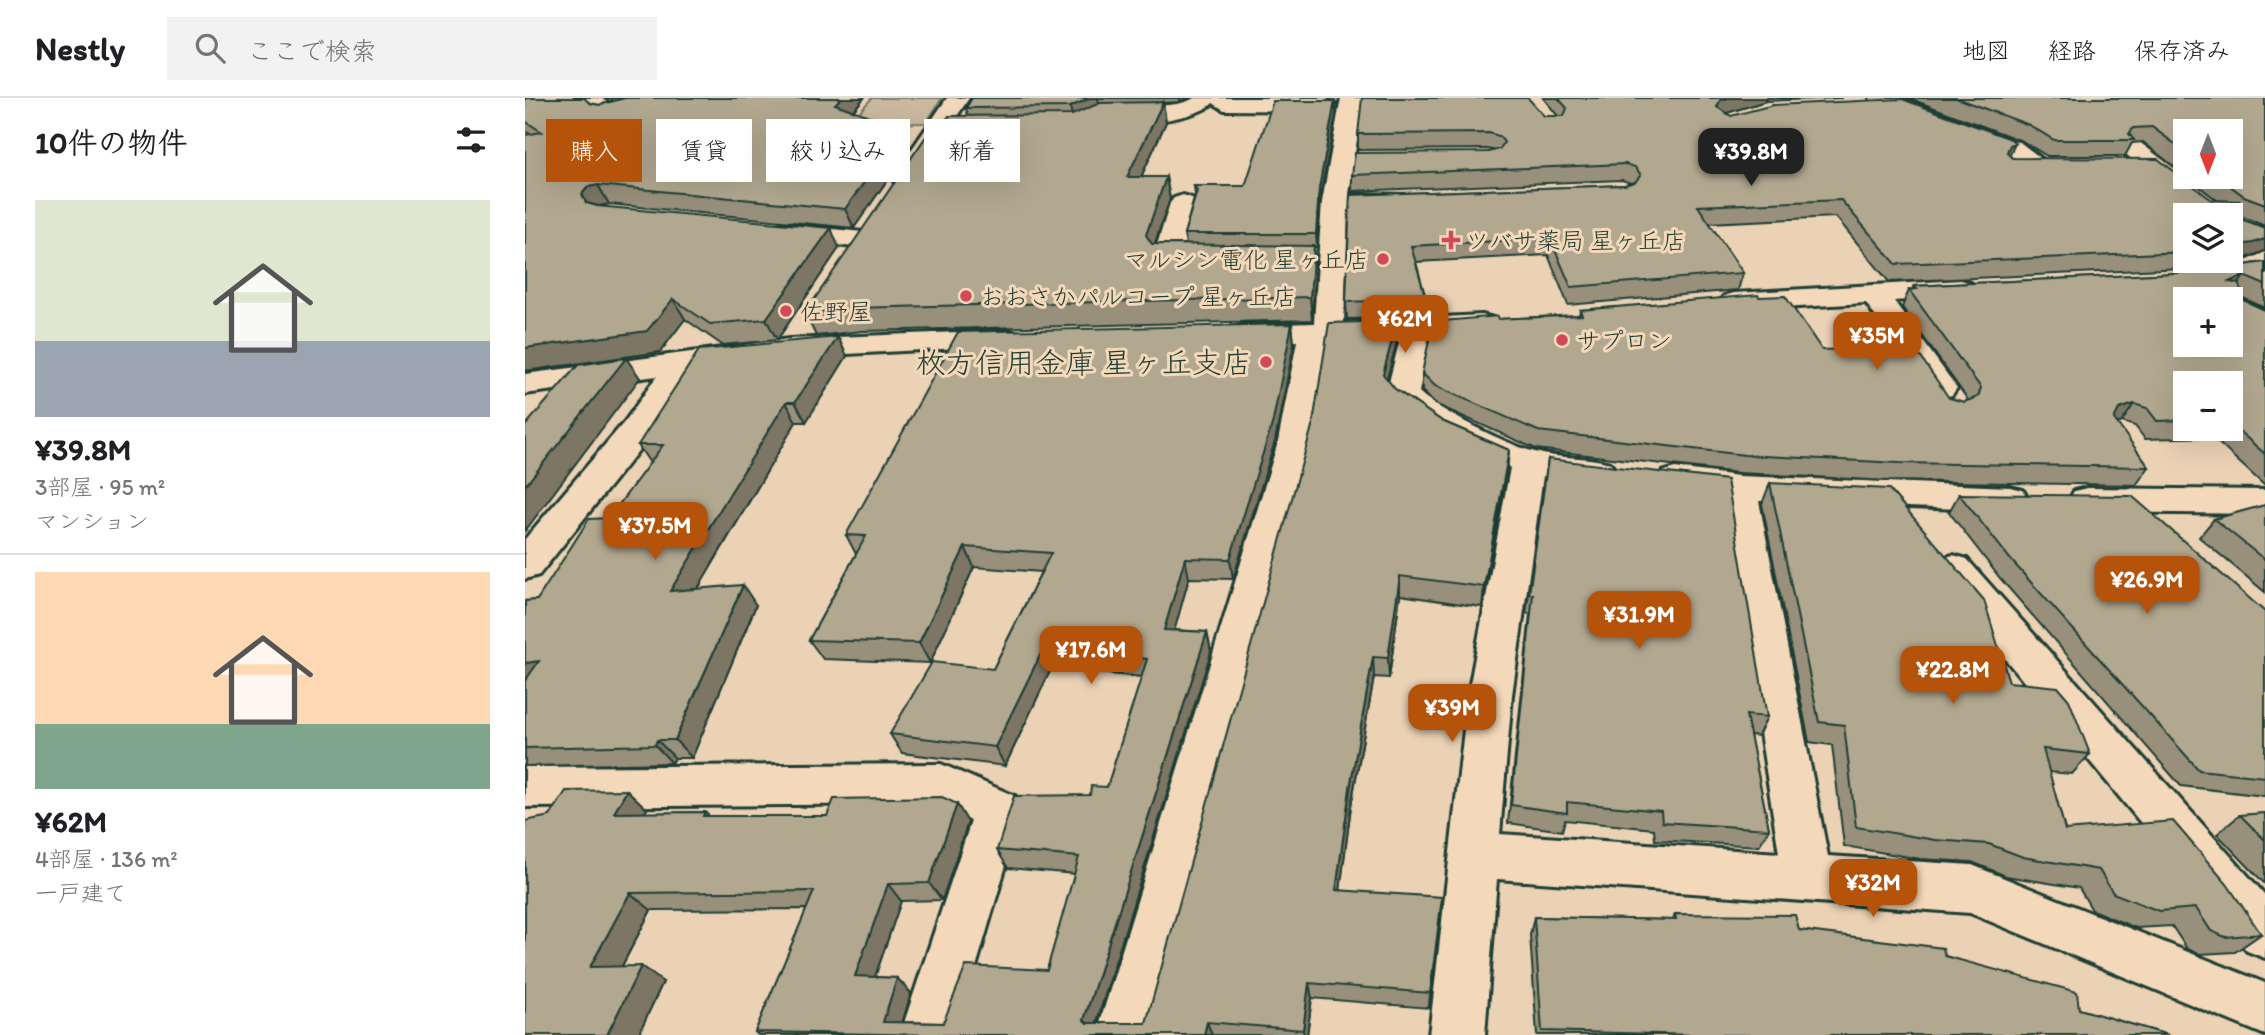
<!DOCTYPE html>
<html lang="ja">
<meta charset="utf-8">
<style>
:root{--surface:#fff;--page:#f2f2f2;--text:#202124;--muted:#757577;--line:#e0e0e0;--accent:#b45309}
body{margin:0;font-family:Itim,"Klee One",sans-serif;background:var(--page);color:var(--text);height:100vh;display:flex;flex-direction:column;font-size:26px;white-space:nowrap}
*{box-sizing:border-box;margin:0}
p{font-size:23px;color:var(--muted)}
.icon{flex:none;width:38px;height:38px;fill:none;stroke:currentColor;stroke-width:2;stroke-linecap:round;stroke-linejoin:round}
.map{position:relative;flex:1;overflow:hidden}
.details{display:flex;flex-direction:column;background:var(--surface);width:525px}
.details>*{flex:none}
.hud{position:absolute;left:21px;top:21px;width:665px;height:63px;display:flex;gap:14px}
.needle{width:46px;rotate:180deg}
.buttons{position:absolute;left:1648px;top:21px;display:grid;gap:14px}
.buttons a{display:grid;place-items:center;width:70px;height:70px;border-radius:0px;background:var(--surface);box-shadow:0 7px 28px #0002;font-size:35px}
.price{position:absolute;translate:-50% -60px;padding:0 16px;border-radius:14px;background:var(--accent);color:#fff;font-size:23px;line-height:46px;filter:drop-shadow(0 2px 4px #0008)}
.price::after{content:'';position:absolute;left:50%;top:42px;width:21px;height:16px;margin-left:-10px;background:inherit;clip-path:polygon(0 0,100% 0,50% 100%)}
.price.active{background:#222;color:#fff}
ul{padding:0;list-style:none}
li{display:grid;align-content:center;gap:14px;height:371px;padding:0 35px}
li+li{border-top:2px solid var(--line)}
li span{display:grid;place-items:center;height:217px;border-radius:0px;color:#555}
li>.icon{margin-inline-start:auto}
span .icon{width:126px;height:126px;fill:#fffc;stroke-width:1}
li b{font-size:30px}
h2{display:flex;justify-content:space-between;align-items:center;height:84px;padding:0 35px;font-size:30px}
.tag{padding:0 24px;border-radius:0px;background:var(--surface);box-shadow:0 7px 28px #0002;font-size:24px;line-height:63px}
.tag.active{background:var(--accent);color:#fff}
header{display:flex;align-items:center;gap:42px;box-sizing:border-box;height:98px;padding:0 35px;background:var(--surface);border-bottom:2px solid var(--line)}
header strong{font-size:33px}
nav{display:flex;gap:38px;margin-inline-start:auto;font-size:24px}
.search{width:490px;height:63px;background:var(--page);display:flex;align-items:center;gap:18px;box-sizing:border-box;padding:0 24px;border-radius:0px;color:var(--muted);font-size:26px}
main{display:flex;flex:1;min-height:0}
.map>svg:first-child{display:block}
.green{fill:#cab99f;stroke:#747b6a;stroke-width:2}
.lines{fill:none;stroke-linecap:round;stroke-linejoin:round}
.minor-casing{stroke:#1f3d34;stroke-width:6}
.minor{fill:#f4d8ba;fill-rule:evenodd}
.wall{fill:#99907c;stroke:#1f3d34;stroke-width:2;fill-rule:evenodd}
.shaded-wall{fill:#7d7665;stroke:#1f3d34;stroke-width:2}
.building{fill:#b2a890;stroke:#1f3d34;stroke-width:2;fill-rule:evenodd}
.poi-dot{fill:#d1495b;stroke:#f4d8ba;stroke-width:2.5}
.labels{text-anchor:middle;dominant-baseline:central;stroke-width:6;stroke-linejoin:round;paint-order:stroke}
.far-poi-label{font-size:24px;fill:#1f3d34;stroke:#f4d8ba;text-anchor:start}
.poi-label{font-size:30px;fill:#1f3d34;stroke:#f4d8ba;text-anchor:end}
</style>
<header>
<strong>Nestly</strong>
<div class="search"><svg class="icon" aria-label="search" viewBox="0 0 24 24"><circle cx="10" cy="10" r="6"/><path d="M15 15l6 6"/></svg>ここで検索</div>
<nav><a>地図</a><a>経路</a><a>保存済み</a></nav>
</header>
<main>
<section class="details">
<h2>10件の物件<svg class="icon" aria-label="filters" viewBox="0 0 24 24"><path d="M4 7h16M4 17h16"/><circle cx="9" cy="7" r="2"/><circle cx="15" cy="17" r="2"/></svg></h2>
<ul>
<li><span style="background:linear-gradient(#dfe7d0 65%,#9aa5b1 0)"><svg class="icon" aria-label="home" viewBox="0 0 24 24"><path d="M3 11l9-7 9 7M6 9v11h12V9"/></svg></span><div><b>¥39.8M</b><p>3部屋 · 95 m²</p><p>マンション</p></div></li>
<li><span style="background:linear-gradient(#ffd9b3 70%,#7fa58c 0)"><svg class="icon" aria-label="home" viewBox="0 0 24 24"><path d="M3 11l9-7 9 7M6 9v11h12V9"/></svg></span><div><b>¥62M</b><p>4部屋 · 136 m²</p><p>一戸建て</p></div></li>
</ul>
</section>
<div class="map">
<svg width="1740" height="937" viewBox="0 0 1740 937">
<rect width="100%" height="100%" fill="#ebd2b5"/>
<filter id="ink" filterUnits="userSpaceOnUse"><feTurbulence type="fractalNoise" baseFrequency=".0143" numOctaves="2"/><feDisplacementMap in="SourceGraphic" scale="14" xChannelSelector="R" yChannelSelector="G"/><feConvolveMatrix kernelMatrix="1 2 1 2 8 2 1 2 1" color-interpolation-filters="sRGB"/></filter>
<g filter="url(#ink)">
<path class="green" d="M347 0H417L401 25 323 26Z"/>
<g class="lines">
<defs>
<path id="minor" d="M50 0H76L88 8 115 0H149L146 5 85 23 77 21Z
M422 0H444L388 85H370L367 80Z
M669 0H801L809 6 798 13 699 12 688 5C674 21 588 34 576 16 587 0 647 15 669 0Z
M816 0H838L824 96 887 97 891 102 887 107 823 111 819 224 957 217 968 220 972 226 968 232 905 239 894 294C912 312 983 347 1010 354 1034 361 1061 358 1085 365L1091 373 1085 381 1073 385 1018 378 987 597 975 736 1254 755 1198 400 1137 390 1132 382 1137 374 1150 370 1214 378 1485 389 1498 392 1503 401 1498 410 1485 413 1234 403 1303 758 1447 767 1740 885V937L1445 815 972 781 960 937H904L943 597 985 370C943 351 887 335 861 296L875 241 803 243 787 344 627 937H571L753 344 772 243 717 245 706 242 702 236 706 230 717 227 789 225 797 104Z
M1345 0H1376L1496 45 1525 67 1522 72H1504L1480 55 1348 5Z
M1601 38 1609 40 1703 111 1707 117 1706 118 1678 117 1593 50 1589 45 1593 40Z
M658 97 667 100 671 105 658 152 688 154 692 160 688 166H632L628 160 645 105 649 100Z
M256 126 338 134 348 136 351 142 348 148 338 150 247 140 243 134 247 128Z
M1740 154V174L1735 178 1684 185 1674 183 1670 177 1674 171 1717 165Z
M1436 182 1446 185 1450 191 1446 197 1369 203 1432 290 1427 297 1416 300 1405 297 1341 205 1209 213 1199 210 1194 204 1199 198 1209 195Z
M482 232 493 235 497 241 493 247 264 259 167 273 125 338 14 477 0 481V441L101 322 132 278 0 296V276L264 241Z
M1562 390 1740 392V416L1562 414 1549 411 1544 402 1549 393Z
M1428 457 1442 461 1740 797V860L1722 853 1414 481 1409 471 1414 461Z
M416 666 490 698 497 713 431 937H375L446 723 412 706 0 709V669Z"/>
</defs>
<use href="#minor" class="minor-casing"/>
<use href="#minor" class="minor"/>
</g>
<path class="wall" d="M0 0 65 5 74 7 86 4 80 0H339L328 13 378 30 385 49 329 130 84 106 75 108 314 150 252 242 197 247 160 221 135 254 0 273V37L5 36 0 33Z
M447 0H664L655 4 638 5 641 24 616 79H641L645 101 630 146H661L659 136 670 97 669 88H720L811 16 794 104 792 149H789L790 171 787 222 337 233 291 238 280 215 408 39 443 18 441 10Z
M1018 0H1318L1241 3 1202 15 1206 18 1484 57 1487 60 1687 102 1693 103 1662 79H1706L1661 33V78L1618 44 1607 45 1600 58H1522L1497 43 1383 0H1740V128L1716 118V121L1740 130V153L1716 162 1659 170 1364 184 1311 119 1184 125 1218 175 1213 192 1043 207 1023 157 891 164 901 201 900 219 822 221 821 204 825 97 1100 87 1106 85 1097 82 827 93V77L970 53 963 51 833 52V36L1019 18H1033ZM1661 117 1706 163H1661Z
M1740 164V210L1716 199V201L1740 212V388L1687 339 1620 341 1610 328 1597 324 1592 326 1624 369 1611 387 1365 383 1214 375 1011 351 910 306 897 293V275L973 221 1054 217 1055 212 1234 199 1297 252 1424 300 1439 304 1443 302 1377 209 1384 192 1387 191 1389 188 1670 174ZM1661 285H1706V331H1661Z
M767 226 769 246 750 343 708 481 664 480 649 532 682 534 686 554 572 925H621L872 243 862 281 870 291 917 323 984 352 982 372 957 509 875 497 864 580 849 579 826 708 815 792 915 816 904 910 787 900 782 937H233L230 934 282 811 126 812 97 868 138 884 113 937H0L25 718 122 711 119 715 180 714 184 718 443 724 417 802 376 803 350 879 372 880 386 895 377 924 418 925 522 872 550 776 483 770 472 752 565 697 582 689 617 579 526 571 480 668 377 655 365 636 468 571 516 474 449 469 405 565 298 561 284 542 331 456 321 437Z
M322 258 281 324H271L173 491 231 507 167 660H150L147 665 0 668V503L12 502 84 420 125 365 113 347Z
M1023 361 1242 619 1233 638 1225 637 1244 731 1234 748 1130 742 1129 731 1040 722 1037 733 983 725 1005 516 1001 515Z
M1245 385 1484 584 1565 656 1547 676 1524 674 1540 732 1736 836 1710 854 1675 856 1662 851 1647 828 1611 830 1567 812 1554 790 1481 778 1447 764 1395 761 1319 748 1307 647 1284 644 1237 406Z
M1434 396 1740 514V698L1656 688 1475 480 1424 414Z
M1740 407V494L1674 439 1689 421Z
M1740 715V786L1692 736 1715 717Z
M1150 816 1274 832 1420 858 1554 911 1643 937H1012L1005 837 1009 819 1148 822Z"/>
<path class="shaded-wall" d="M86 0H106L88 5Z
M316 0H339L317 25 310 6Z
M565 0H573L574 6 547 18 545 9Z
M655 0H664L655 4Z
M1203 0H1242L1241 3 1192 18V9L1195 2Z
M810 3 811 16 794 104 792 149 791 136 794 90Z
M638 4 641 24 606 101 602 79Z
M378 30 385 49 329 130 320 111Z
M1490 45 1483 61 1478 63 1485 47Z
M641 79 645 101 625 159 621 137Z
M73 87 84 106 74 108 61 105 57 96 63 89Z
M306 130 314 150 252 242 241 221Z
M1740 141V153L1716 162 1659 170 1664 163H1706V148Z
M789 148 790 171 787 222 785 199Z
M1719 178 1707 196 1704 184Z
M148 201 160 221 135 254 0 273V250Z
M872 223V243L858 295V276Z
M767 226 769 246 750 343 708 481 705 461Z
M313 239 322 258 281 324 270 304Z
M101 260 115 280 0 433V388Z
M261 304 271 324 160 512 145 493Z
M1609 306 1597 324 1582 329 1594 311Z
M984 352 982 372 957 509 959 489Z
M440 449 449 469 405 565 394 545Z
M660 460 664 480 644 552 639 532Z
M875 478V497L864 580 863 560Z
M218 487 231 507 167 660 150 642Z
M682 534 686 554 568 936 559 922Z
M518 551 526 571 480 668 470 649Z
M848 559 849 579 826 708 813 809 811 792 825 690Z
M14 563 0 588V565Z
M132 642 150 660 147 665 130 647Z
M102 692 122 711 109 733 89 715Z
M432 706 443 724 417 802 404 785Z
M363 786 376 803 345 893 330 878Z
M105 795 126 812 88 885 65 869Z
M917 799 915 816 904 910 905 895Z
M116 868 138 884 113 937H82Z
M372 880 386 895 374 936 358 924Z
M784 885 787 900 782 937H779L778 932Z
M682 924 687 937H679Z"/>
<path class="building" d="M0 0H59L65 5 74 7 100 0H316L310 6 378 30 320 111 73 87 63 89 57 96 61 105 72 108 306 130 241 221 185 226 148 201 122 233 0 250V37L17 34 0 23Z
M447 0H565L545 9 441 10Z
M837 0H1003L1019 18H1039L1042 10 1033 0H1203L1195 2 1192 9 1206 18 1248 7 1377 1 1486 41 1490 45 1485 47 1482 54 1487 60 1633 61 1687 102 1714 103 1716 121 1740 130V141L1728 145 1706 148V117H1661V154L1371 166 1316 102 1173 108 1218 175 1046 189 1025 140 886 148 901 201 821 204 825 97 1100 87 1110 84 1116 77 1110 69 1100 66 827 77 830 55 964 54 975 51 979 44 974 38 964 35 833 36Z
M1431 0H1740V106L1719 98 1693 79H1706V33H1661V54L1627 29 1608 30 1604 36 1609 42H1529L1504 27Z
M748 3H810L794 90 791 136H659L672 93 669 88H720Z
M638 4 602 79H641L621 137 627 146 789 148 785 199 326 210 280 215 402 37 408 39 424 18 547 17 575 5Z
M1740 164V187L1719 178 1704 184 1715 186 1716 201 1740 212V356L1706 326V285H1661V322L1632 323 1622 310 1609 306 1594 311 1589 321 1624 369 1374 365 1220 357 1013 333 910 288 897 275 908 224 973 218V221L1057 217 1055 212 1233 197 1234 199 1260 198 1297 252 1388 248 1424 300 1439 304 1453 299 1456 290 1384 192 1392 191 1389 188 1670 174ZM1661 201H1706V247H1661Z
M872 223 858 276 870 291 917 323 984 352 959 489 875 478 863 560 848 559 825 690 811 792 917 799 905 895 784 885 778 932 682 924 679 937H418L230 934 289 793 105 795 65 869 116 868 82 937H0V723L25 718 41 693 102 692 89 715 180 714 178 718H302L309 701 417 699 432 706 404 785 363 786 330 878 372 880 358 924 418 925 441 868 522 872 554 759 472 752 489 698 565 697 566 688 582 689 622 561 518 551 470 649 365 636 407 564 468 571 526 455 440 449 394 545 284 542 341 438 321 437 433 234 767 226 748 323 705 461 660 460 639 532 682 534 559 922 562 925H621L788 325 804 225Z
M313 239 270 304H261L145 493 218 487 150 642H132L130 647 0 650V583L14 563 0 565V503L12 502 64 421 84 420 138 347H113L174 252Z
M101 260 0 388V328L53 267Z
M1023 361 1202 382 1242 619 1221 617 1244 731 1137 724 1136 713 1042 704V715L986 707 1008 496H1004Z
M1245 385 1364 391 1459 502 1484 584 1533 589 1544 602 1565 656 1518 651 1540 732 1648 723 1702 786 1736 836 1700 839 1686 833 1671 810 1634 813 1588 795 1574 772 1498 759 1464 746 1410 742 1331 729 1319 627 1294 624Z
M1434 396 1607 398 1740 514V679L1674 672 1486 462Z
M1740 407V462L1689 421Z
M1740 715V742L1715 717Z
M1150 816 1270 817 1274 832 1418 850 1420 858 1552 894 1554 911 1643 937H1172L1017 933 1009 819 1151 822Z"/>
</g>
<g class="poi-dot">
<path d="M922.5 131.5h7v7h7v7h-7v7h-7v-7h-7v-7h7z"/>
<circle cx="858" cy="161" r="7"/>
<circle cx="441" cy="198" r="7"/>
<circle cx="261" cy="213" r="7"/>
<circle cx="1037" cy="242" r="7"/>
<circle cx="741" cy="264" r="7"/>
</g>
<g class="labels">
<g class="far-poi-label">
<text x="940" y="142">ツバサ薬局 星ヶ丘店</text>
<text x="844" y="161" text-anchor="end">マルシン電化 星ヶ丘店</text>
<text x="455" y="198">おおさかパルコープ 星ヶ丘店</text>
<text x="275" y="213">佐野屋</text>
<text x="1051" y="242">サプロン</text>
</g>
<g class="poi-label">
<text x="727" y="264">枚方信用金庫 星ヶ丘支店</text>
</g>
</g>
</svg>
<div class="buttons">
<a><svg class="needle" viewBox="-14 -14 28 28"><path d="M0-13l5 13h-10z" fill="#e53935"/><path d="M0 13l5-13h-10z" fill="#757577"/></svg></a>
<a><svg class="icon" aria-label="layers" viewBox="0 0 24 24"><path d="M12 4l9 5-9 5-9-5zM3 14l9 5 9-5"/></svg></a>
<a>+</a>
<a>−</a>
</div>
<b class="price active" style="left:1226px;top:90px">¥39.8M</b>
<b class="price" style="left:880px;top:257px">¥62M</b>
<b class="price" style="left:1352px;top:274px">¥35M</b>
<b class="price" style="left:130px;top:464px">¥37.5M</b>
<b class="price" style="left:1622px;top:518px">¥26.9M</b>
<b class="price" style="left:1114px;top:553px">¥31.9M</b>
<b class="price" style="left:566px;top:588px">¥17.6M</b>
<b class="price" style="left:1428px;top:608px">¥22.8M</b>
<b class="price" style="left:927px;top:646px">¥39M</b>
<b class="price" style="left:1348px;top:821px">¥32M</b>
<div class="hud">
<a class="tag active">購入</a>
<a class="tag">賃貸</a>
<a class="tag">絞り込み</a>
<a class="tag">新着</a>
</div>
</div>
</main>
